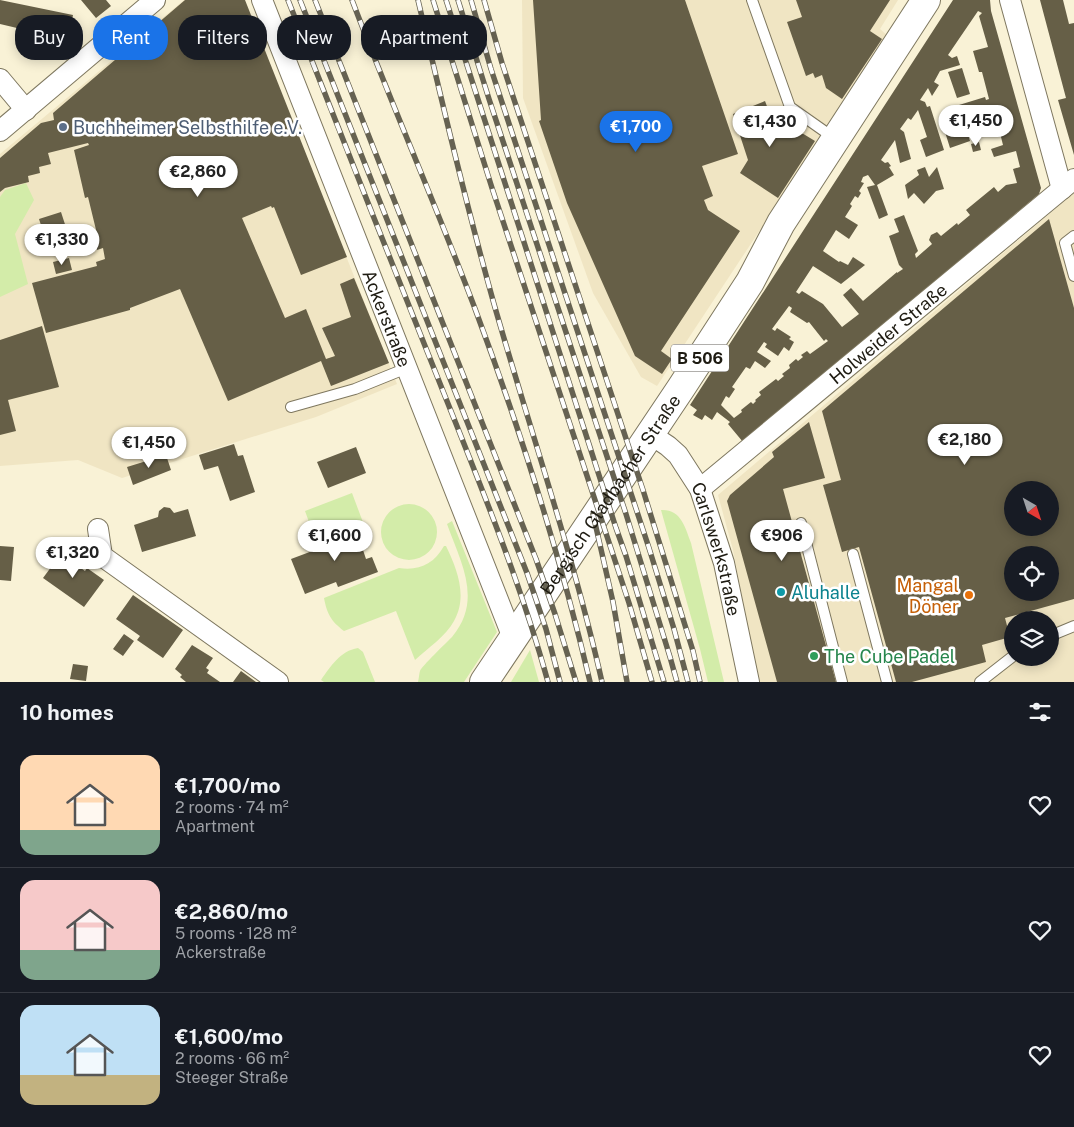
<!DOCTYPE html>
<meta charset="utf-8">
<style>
:root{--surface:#171b24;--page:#242831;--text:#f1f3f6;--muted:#9ea1a6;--line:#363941;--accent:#1a73e8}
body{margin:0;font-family:"Public Sans",sans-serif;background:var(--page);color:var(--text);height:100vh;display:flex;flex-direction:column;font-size:19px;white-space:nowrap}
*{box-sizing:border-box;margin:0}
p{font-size:16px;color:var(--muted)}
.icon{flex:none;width:28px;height:28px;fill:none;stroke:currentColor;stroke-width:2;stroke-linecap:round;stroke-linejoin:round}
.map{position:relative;height:682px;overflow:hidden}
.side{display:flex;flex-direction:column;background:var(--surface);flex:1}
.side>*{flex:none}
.banner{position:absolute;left:15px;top:15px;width:500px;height:45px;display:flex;gap:10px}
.needle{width:32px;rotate:141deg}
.buttons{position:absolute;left:1004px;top:481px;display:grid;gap:10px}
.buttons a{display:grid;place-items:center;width:55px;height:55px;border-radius:50%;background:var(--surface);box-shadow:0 2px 12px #0003;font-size:25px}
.price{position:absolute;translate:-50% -42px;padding:0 11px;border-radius:18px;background:#fff;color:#222;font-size:16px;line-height:32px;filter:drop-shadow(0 1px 2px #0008)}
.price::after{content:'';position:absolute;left:50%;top:30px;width:15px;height:11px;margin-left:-8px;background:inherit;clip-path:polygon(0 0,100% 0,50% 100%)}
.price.on{background:var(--accent);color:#fff}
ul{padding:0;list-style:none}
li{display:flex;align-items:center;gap:15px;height:125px;padding:0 20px}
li+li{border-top:1px solid var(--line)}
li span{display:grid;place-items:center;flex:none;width:140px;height:100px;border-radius:15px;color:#555}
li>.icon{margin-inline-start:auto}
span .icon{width:60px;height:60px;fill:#fffc;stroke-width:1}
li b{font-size:21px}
h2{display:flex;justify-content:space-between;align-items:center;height:60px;padding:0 20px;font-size:21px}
.tag{padding:0 18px;border-radius:20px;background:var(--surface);box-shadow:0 2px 12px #0003;font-size:18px;line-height:45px}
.tag.on{background:var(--accent);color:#fff}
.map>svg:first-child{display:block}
.built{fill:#f0e5c3;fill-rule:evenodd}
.green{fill:#d3eca9}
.building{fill:#665f47;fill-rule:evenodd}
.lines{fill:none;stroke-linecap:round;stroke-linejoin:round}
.service-casing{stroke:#7e775f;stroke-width:12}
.minor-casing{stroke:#7e775f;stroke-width:22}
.primary-casing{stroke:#7e775f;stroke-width:30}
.service{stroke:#fff;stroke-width:10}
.minor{stroke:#fff;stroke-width:20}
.primary{stroke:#fff;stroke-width:28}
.rail-casing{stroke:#666252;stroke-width:5.5}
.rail{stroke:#fff;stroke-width:4;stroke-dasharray:11;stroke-linecap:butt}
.service-dot{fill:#5c6f8a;stroke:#fff;stroke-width:2}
.culture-dot{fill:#0f9aa8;stroke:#fff;stroke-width:2}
.food-dot{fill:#e8710a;stroke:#fff;stroke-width:2}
.leisure-dot{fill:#2e9e5b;stroke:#fff;stroke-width:2}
.labels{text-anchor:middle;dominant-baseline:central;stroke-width:5;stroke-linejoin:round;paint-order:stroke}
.shield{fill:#fff;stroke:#625f59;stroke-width:1}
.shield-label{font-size:16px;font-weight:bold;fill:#1e1b12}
.service-label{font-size:18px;fill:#4e5e75;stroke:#fff;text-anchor:start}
.street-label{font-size:18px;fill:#1e1b12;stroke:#fff}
.food-label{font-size:18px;fill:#c56008;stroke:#fff;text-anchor:end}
.culture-label{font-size:18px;fill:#0d838f;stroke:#fff;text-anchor:start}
.leisure-label{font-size:18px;fill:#27864d;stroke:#fff;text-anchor:start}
</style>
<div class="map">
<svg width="1074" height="682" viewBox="0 0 1074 682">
<rect width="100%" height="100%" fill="#f9f2d6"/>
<path class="built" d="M184 0H244L397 384 316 417 122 478 78 460 0 466V154Z
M522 0H898L880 29 888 36 657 386 641 377 593 293 523 98Z
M1074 193V682H758L733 550 718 495ZM1012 490H1050V528H1012ZM1012 555H1050V592H1012ZM1012 620H1050V658H1012Z"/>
<path class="green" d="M26 183 34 200 15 234 28 284 0 297V197L5 190Z
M352 493 370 541 367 542 361 527 348 532 346 526 332 532 334 537 317 544 305 511Z
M381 532a28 28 0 1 1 56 0a28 28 0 1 1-56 0Z
M661 510C681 509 685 527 691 543L724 682H708L700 649Z
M452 521 497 632 464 682H418C419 678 419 674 420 671 422 666 446 643 452 637 483 600 461 563 447 524Z
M444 546H446C457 569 468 596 454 621 446 636 428 648 415 660L396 611 344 631C331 621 327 614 324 598L399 568C419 571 434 564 444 546Z
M358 648 363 652 375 682H324L321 680C331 666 340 651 358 648Z
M530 650 539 682H511Z"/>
<path class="building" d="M0 0 73 15 68 40 0 24Z
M81 0H106L111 6 96 18Z
M185 0H245L347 257 301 275 274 207 272 208 271 206 242 218 285 318 306 309 326 359 335 356 322 328 351 317 340 284 354 278 389 363 331 386 321 361 228 401 180 289 130 308V310L46 333 32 283 97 266 96 262 105 259 103 248 97 250 95 239 98 238 88 197 85 198 74 150 89 145 88 143 48 153 51 164 39 167 40 173 28 176 29 182 5 188 0 192V158L41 123 54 120 53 113Z
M533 0H685L738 154 702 166 713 196 704 200 708 210 740 231 661 351 672 359 662 374 635 356 567 203 539 121 541 120Z
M796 0H890L870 31 882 39 842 99 826 88 822 75 815 78 813 73 806 76 787 22 802 17Z
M953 0H990L991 11 1041 188 1039 194 743 442 728 424 730 422 717 412 712 420 705 415 702 420 693 415 697 410 690 405ZM978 11 982 13 979 16 988 47 973 51 979 72H982L989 99 986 100 985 97 959 105 961 112 941 119 950 148 970 141 965 125 992 117 991 114 995 113 1003 145 991 149 994 157 1016 151 1020 167 1013 169 1017 183 1006 185 998 192 994 187 966 210 970 215 958 225 957 223 941 236 937 232 931 235 929 240 932 244 916 258 915 254 918 251 904 215 894 219 899 232 889 236 899 265 903 269 897 273V272L863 301 851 288 843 295 859 314 842 327 823 304 802 291 799 294 796 292 813 266 841 284 865 265 853 257 848 265 840 261 839 262 823 251 836 230 849 239 858 225 845 217 852 206 850 204 855 196 858 198 861 193 859 191 864 183 861 182 863 177 868 175 875 185 867 187 879 219 888 215 877 185 894 175 889 167 891 166 888 162 885 163 881 160 895 140 900 163 911 159 904 132 900 129 908 118 911 120 918 110 927 137 920 140 926 157 944 150 930 106 927 107 925 102 920 100 928 88 932 96 939 85 934 82 940 71 960 65 957 56 952 58 948 55ZM789 306 792 308 790 312 807 323 809 322 824 341 826 339 828 341 810 354 807 351 801 355 803 357 798 361 796 359 789 365 790 368 782 374 784 376 778 381 776 379 759 392 761 395 755 400 756 401 753 404 751 402 741 410 742 412 734 418 721 405 722 403 726 396 729 398 735 389 732 387 746 367 750 369 755 361 765 368 771 361 757 352 764 342 767 344 765 347 778 356 784 347 789 351 794 342 789 339 791 337 777 328 775 331 772 329Z
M1040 0H1063L1069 24 1074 23V155L1058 100 1066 98Z
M962 68 970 94 957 98 948 72Z
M765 101 771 117 777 114 788 122 787 124 815 141 778 198 740 173 748 160 733 114Z
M979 142 981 150 973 152 971 144Z
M925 167 929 177 937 167 944 189 936 191 924 204 914 193 908 199 905 185 919 175 917 170Z
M61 212 73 249 51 256 39 219Z
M1049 219 1074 308V599L1005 618 1010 637 982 645 986 662 912 682H896L859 547 842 552 823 485 841 480 822 411ZM1012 490H1050V528H1012ZM1012 555H1050V592H1012Z
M69 258 72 270 56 274 53 262Z
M42 326 59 387 8 400 16 431 0 435V340Z
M809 422 825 478 783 489 836 682H777L727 501 730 495 774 457 772 452Z
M234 444 238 456 243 455 255 492 230 501 218 466 204 470 199 455Z
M356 447 366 473 328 488 317 462Z
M166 455 171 470 133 485 127 467Z
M164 507 170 508 174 513 188 509 196 536 142 552 134 525 158 517 159 511Z
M346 527 348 532 361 527 366 542 361 544 366 559 372 557 378 572 338 587 336 582 305 594 291 559 323 547 321 543 334 538 332 532Z
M0 546 14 547 11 581 0 580Z
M63 551 80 563 78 566 85 571 87 568 104 580 84 607 43 578Z
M133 595 183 630 163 658 137 640 140 636 116 619Z
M124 634 134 641 123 656 113 649Z
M192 645 213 658 206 668 209 670 207 673 220 682H186L180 677 182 675 175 669Z
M73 664 88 666 86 681 70 679Z
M241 671 256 682H233Z"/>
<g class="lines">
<defs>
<path id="service" d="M752 0 790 107 834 138
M1074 236 1065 243 1074 276
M291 407 355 389 407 368
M801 523 842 682
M853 554 887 682
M1050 636 1074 626
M980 682 1012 657"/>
<g id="minor">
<path id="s1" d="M262 0 513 638"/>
<path d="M1010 0 1062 189"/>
<path d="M0 79 26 110"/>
<path d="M0 131 155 0"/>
<path id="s2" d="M650 434 668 446 678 455 700 489 724 563 749 682"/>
<path id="s3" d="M700 489 1074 179"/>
<path d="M98 529 102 556 278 682"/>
</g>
<g id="primary">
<path id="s4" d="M484 682 681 388 750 282 781 223 926 0"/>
</g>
</defs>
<use href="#service" class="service-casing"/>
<use href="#minor" class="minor-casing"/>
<use href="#primary" class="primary-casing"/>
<use href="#service" class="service"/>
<use href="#minor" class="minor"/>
<use href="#primary" class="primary"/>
<defs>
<path id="rail" d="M288 0C337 125 387 251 437 376 477 477 519 577 548 682
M300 0 527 573 546 629 560 682
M315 0 536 559 555 614 576 682
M352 0C391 103 435 203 474 306 520 429 560 554 590 682
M418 0C442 102 466 204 494 304 530 430 573 554 602 682
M433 0 492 188 629 603 652 682
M446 0 616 528 626 556 664 682
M458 0 489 99 626 514 670 657 677 682
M471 0 491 69 649 548 674 629 688 682
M484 0 502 63 643 490 693 651 700 682
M593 514 613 602 627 682"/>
</defs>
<use href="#rail" class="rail-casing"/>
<use href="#rail" class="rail"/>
</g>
<circle class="service-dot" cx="63" cy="127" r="5"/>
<circle class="culture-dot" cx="781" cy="592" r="5"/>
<circle class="food-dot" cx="969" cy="595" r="5"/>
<circle class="leisure-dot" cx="814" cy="656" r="5"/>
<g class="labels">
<rect class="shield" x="671" y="344.5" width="58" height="27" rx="4"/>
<g class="shield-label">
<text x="700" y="358">B 506</text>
</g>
<g class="service-label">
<text x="73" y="127">Buchheimer Selbsthilfe e.V.</text>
</g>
<g class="street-label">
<text stroke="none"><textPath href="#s1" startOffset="342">Ackerstraße</textPath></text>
<text stroke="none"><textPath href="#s3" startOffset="244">Holweider Straße</textPath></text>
<text stroke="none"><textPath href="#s4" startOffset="226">Bergisch Gladbacher Straße</textPath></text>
<text stroke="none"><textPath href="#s2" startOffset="138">Carlswerkstraße</textPath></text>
</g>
<g class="food-label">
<text x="959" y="585">Mangal<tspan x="959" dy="21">Döner</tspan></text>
</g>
<g class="culture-label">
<text x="791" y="592">Aluhalle</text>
</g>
<g class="leisure-label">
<text x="824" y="656">The Cube Padel</text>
</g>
</g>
</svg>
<div class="buttons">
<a><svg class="needle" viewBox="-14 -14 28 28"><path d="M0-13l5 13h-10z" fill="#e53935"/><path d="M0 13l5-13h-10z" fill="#9ea1a6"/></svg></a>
<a><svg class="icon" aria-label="locate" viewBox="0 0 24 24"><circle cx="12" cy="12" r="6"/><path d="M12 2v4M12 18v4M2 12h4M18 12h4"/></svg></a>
<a><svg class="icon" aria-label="layers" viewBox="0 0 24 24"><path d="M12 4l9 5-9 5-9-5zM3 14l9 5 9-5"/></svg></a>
</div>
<b class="price" style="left:976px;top:147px">€1,450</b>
<b class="price" style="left:770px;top:148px">€1,430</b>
<b class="price on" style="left:636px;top:153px">€1,700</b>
<b class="price" style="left:198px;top:198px">€2,860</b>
<b class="price" style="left:62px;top:266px">€1,330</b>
<b class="price" style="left:965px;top:466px">€2,180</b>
<b class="price" style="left:149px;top:469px">€1,450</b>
<b class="price" style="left:335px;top:562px">€1,600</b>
<b class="price" style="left:782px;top:562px">€906</b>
<b class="price" style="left:73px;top:579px">€1,320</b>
<div class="banner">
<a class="tag">Buy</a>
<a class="tag on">Rent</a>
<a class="tag">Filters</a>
<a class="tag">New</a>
<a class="tag">Apartment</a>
</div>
</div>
<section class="side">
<h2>10 homes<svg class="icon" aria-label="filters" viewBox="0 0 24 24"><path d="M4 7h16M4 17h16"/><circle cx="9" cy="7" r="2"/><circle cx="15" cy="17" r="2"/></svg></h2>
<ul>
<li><span style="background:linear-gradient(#ffd9b3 75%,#7fa58c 0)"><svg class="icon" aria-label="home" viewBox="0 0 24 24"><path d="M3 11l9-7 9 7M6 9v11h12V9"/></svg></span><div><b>€1,700/mo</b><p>2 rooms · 74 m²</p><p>Apartment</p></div><svg class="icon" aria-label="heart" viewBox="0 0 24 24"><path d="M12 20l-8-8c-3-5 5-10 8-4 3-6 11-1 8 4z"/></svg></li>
<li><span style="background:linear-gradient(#f6c9c9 70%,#7fa58c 0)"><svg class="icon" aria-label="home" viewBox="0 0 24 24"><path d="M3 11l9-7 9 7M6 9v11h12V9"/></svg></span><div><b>€2,860/mo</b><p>5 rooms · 128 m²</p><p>Ackerstraße</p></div><svg class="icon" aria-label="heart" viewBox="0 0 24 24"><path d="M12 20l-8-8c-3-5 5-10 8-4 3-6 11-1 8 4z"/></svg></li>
<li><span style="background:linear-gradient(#bfe0f5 70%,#c2b280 0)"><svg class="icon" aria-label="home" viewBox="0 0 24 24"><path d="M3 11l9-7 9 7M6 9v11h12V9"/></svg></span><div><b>€1,600/mo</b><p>2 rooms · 66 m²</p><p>Steeger Straße</p></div><svg class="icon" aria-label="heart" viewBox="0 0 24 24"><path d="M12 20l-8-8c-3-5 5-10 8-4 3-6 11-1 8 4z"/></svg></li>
</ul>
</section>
